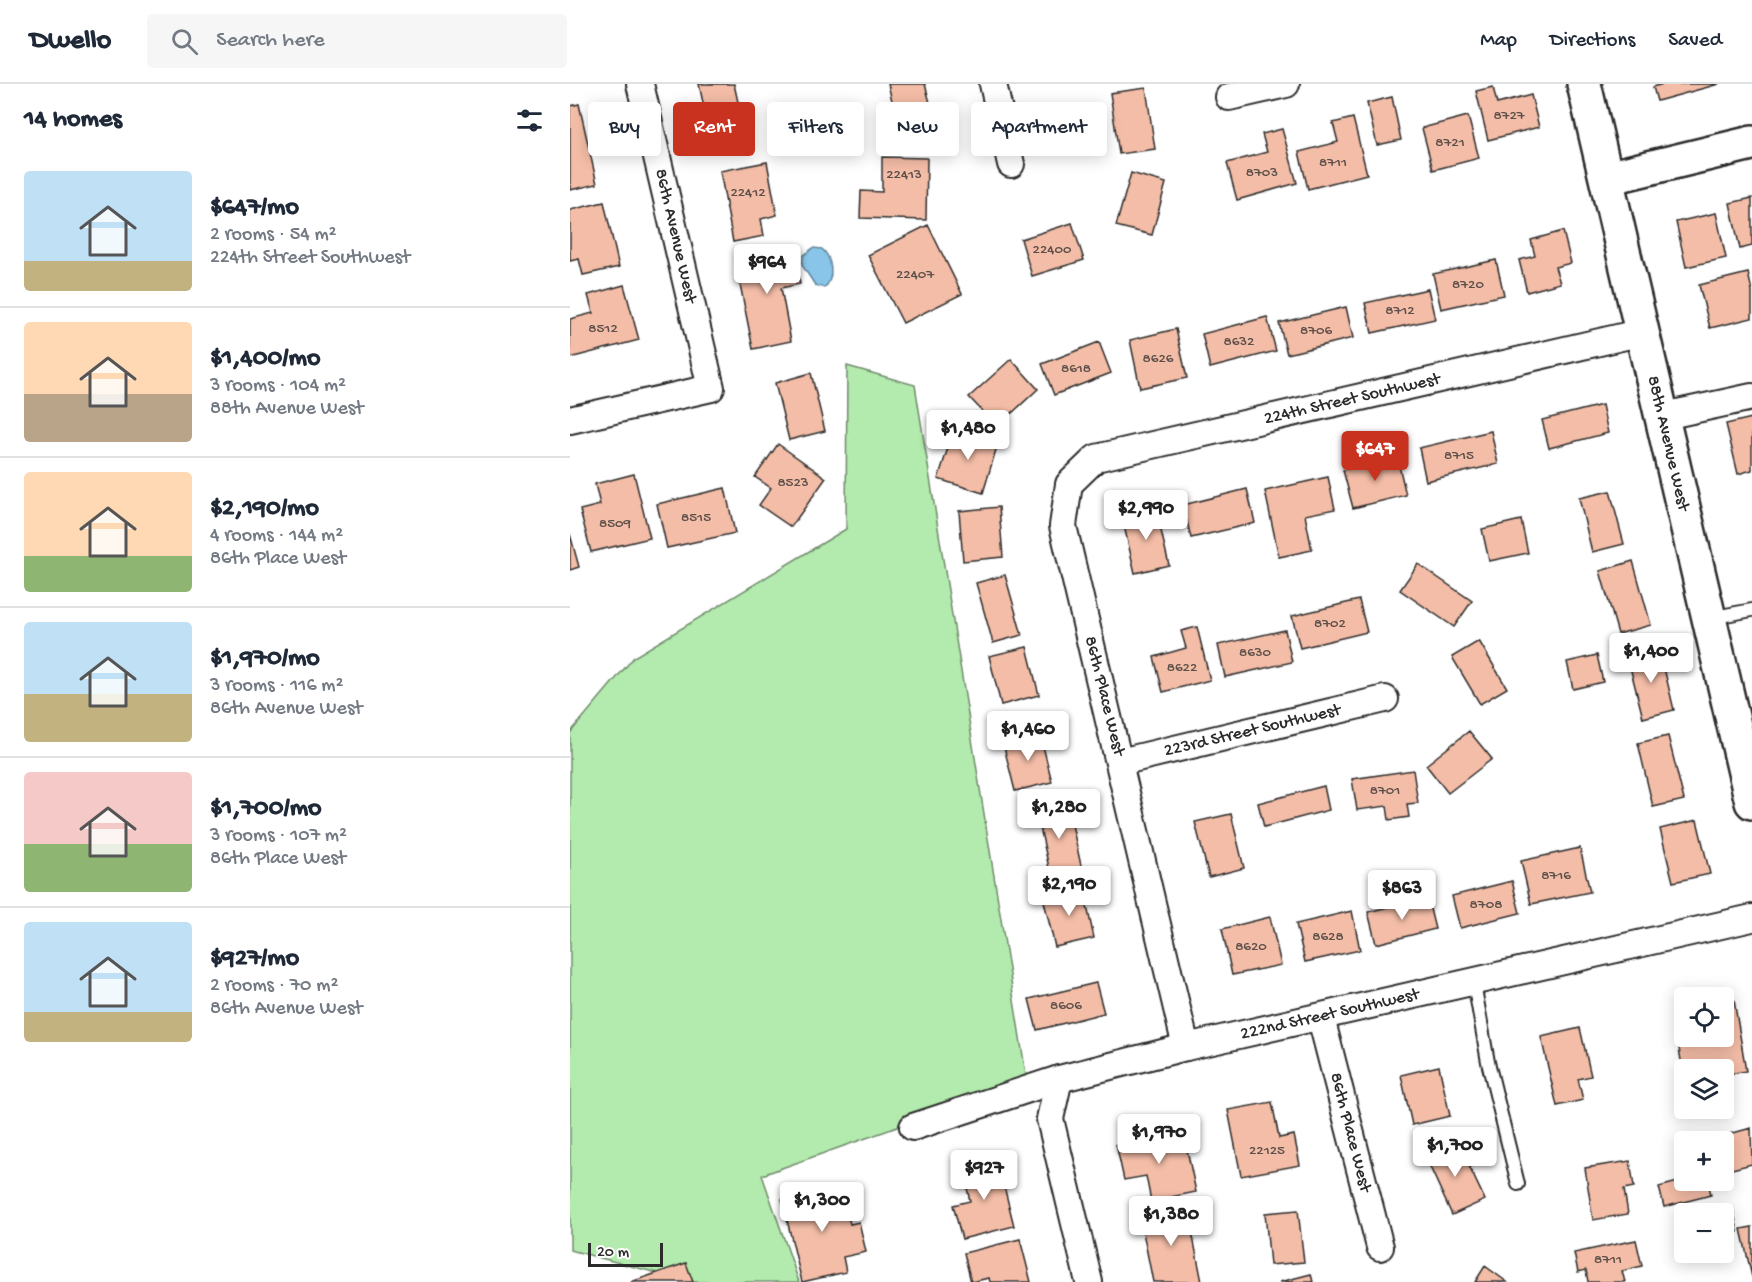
<!DOCTYPE html>
<meta charset="utf-8">
<style>
:root{--surface:#fff;--page:#f6f6f7;--text:#1f2937;--muted:#747a83;--line:#e0e1e3;--accent:#c8321e}
body{margin:0;font-family:"Gochi Hand",sans-serif;background:var(--page);color:var(--text);height:100vh;display:flex;flex-direction:column;font-size:22px;white-space:nowrap}
*{box-sizing:border-box;margin:0}
p{font-size:20px;color:var(--muted)}
.icon{flex:none;width:33px;height:33px;fill:none;stroke:currentColor;stroke-width:2;stroke-linecap:round;stroke-linejoin:round}
.map{position:relative;flex:1;overflow:hidden}
.side{display:flex;flex-direction:column;background:var(--surface);width:570px}
.side>*{flex:none}
.top-card{position:absolute;left:18px;top:18px;width:570px;height:54px;display:flex;gap:12px}
.controls{position:absolute;left:1104px;top:903px;display:grid;gap:12px}
.controls a{display:grid;place-items:center;width:60px;height:60px;border-radius:6px;background:var(--surface);box-shadow:0 3px 15px #0003;font-size:30px}
.scale{position:absolute;left:18px;bottom:15px;width:75px;box-sizing:border-box;padding-left:6px;border:3px solid #2b2b2b;border-top:0;font-size:16px;line-height:21px;white-space:nowrap;color:#2b2b2b;-webkit-text-stroke:4px #fff;paint-order:stroke}
.price{position:absolute;translate:-50% -51px;padding:0 14px;border-radius:6px;background:#fff;color:#222;font-size:20px;line-height:39px;filter:drop-shadow(0 2px 3px #0008)}
.price::after{content:'';position:absolute;left:50%;top:36px;width:18px;height:14px;margin-left:-9px;background:inherit;clip-path:polygon(0 0,100% 0,50% 100%)}
.price.current{background:var(--accent);color:#fff}
ul{padding:0;list-style:none}
li{display:flex;align-items:center;gap:18px;height:150px;padding:0 24px}
li+li{border-top:2px solid var(--line)}
li span{display:grid;place-items:center;flex:none;width:168px;height:120px;border-radius:6px;color:#555}
li>.icon{margin-inline-start:auto}
span .icon{width:72px;height:72px;fill:#fffc;stroke-width:1}
li b{font-size:26px}
h2{display:flex;justify-content:space-between;align-items:center;height:72px;padding:0 24px;font-size:26px}
.tag{padding:0 21px;border-radius:6px;background:var(--surface);box-shadow:0 3px 15px #0003;font-size:21px;line-height:54px}
.tag.current{background:var(--accent);color:#fff}
header{display:flex;align-items:center;gap:36px;box-sizing:border-box;height:84px;padding:0 30px;background:var(--surface);border-bottom:2px solid var(--line)}
header strong{font-size:28px}
nav{display:flex;gap:33px;margin-inline-start:auto;font-size:21px}
.search{width:420px;height:54px;background:var(--page);display:flex;align-items:center;gap:15px;box-sizing:border-box;padding:0 21px;border-radius:6px;color:var(--muted);font-size:22px}
main{display:flex;flex:1;min-height:0}
.map>svg:first-child{display:block}
.green{fill:#b3eaad;stroke:#6f8a6c;stroke-width:1.5}
.water{fill:#88c5e8;stroke:#63879c;stroke-width:1.5}
.building{fill:#f4bda7;stroke:#2b2b2b;stroke-width:1.5}
.lines{fill:none;stroke-linecap:round;stroke-linejoin:round}
.lane-casing{stroke:#2b2b2b;stroke-width:16}
.street-casing{stroke:#2b2b2b;stroke-width:30}
.secondary-casing{stroke:#2b2b2b;stroke-width:38}
.lane{stroke:#fff;stroke-width:12}
.street{stroke:#fff;stroke-width:26}
.secondary{stroke:#fff;stroke-width:33}
.labels{text-anchor:middle;dominant-baseline:central;stroke-width:4.5;stroke-linejoin:round;paint-order:stroke}
.number-label{font-size:15px;fill:#5d504a}
.street-label{font-size:18px;fill:#2b2b2b;stroke:#fff}
</style>
<header>
<strong>Dwello</strong>
<div class="search"><svg class="icon" aria-label="search" viewBox="0 0 24 24"><circle cx="10" cy="10" r="6"/><path d="M15 15l6 6"/></svg>Search here</div>
<nav><a>Map</a><a>Directions</a><a>Saved</a></nav>
</header>
<main>
<section class="side">
<h2>14 homes<svg class="icon" aria-label="filters" viewBox="0 0 24 24"><path d="M4 7h16M4 17h16"/><circle cx="9" cy="7" r="2"/><circle cx="15" cy="17" r="2"/></svg></h2>
<ul>
<li><span style="background:linear-gradient(#bfe0f5 75%,#c2b280 0)"><svg class="icon" aria-label="home" viewBox="0 0 24 24"><path d="M3 11l9-7 9 7M6 9v11h12V9"/></svg></span><div><b>$647/mo</b><p>2 rooms · 54 m²</p><p>224th Street Southwest</p></div></li>
<li><span style="background:linear-gradient(#ffd9b3 60%,#b9a48a 0)"><svg class="icon" aria-label="home" viewBox="0 0 24 24"><path d="M3 11l9-7 9 7M6 9v11h12V9"/></svg></span><div><b>$1,400/mo</b><p>3 rooms · 104 m²</p><p>88th Avenue West</p></div></li>
<li><span style="background:linear-gradient(#ffd9b3 70%,#8fb573 0)"><svg class="icon" aria-label="home" viewBox="0 0 24 24"><path d="M3 11l9-7 9 7M6 9v11h12V9"/></svg></span><div><b>$2,190/mo</b><p>4 rooms · 144 m²</p><p>86th Place West</p></div></li>
<li><span style="background:linear-gradient(#bfe0f5 60%,#c2b280 0)"><svg class="icon" aria-label="home" viewBox="0 0 24 24"><path d="M3 11l9-7 9 7M6 9v11h12V9"/></svg></span><div><b>$1,970/mo</b><p>3 rooms · 116 m²</p><p>86th Avenue West</p></div></li>
<li><span style="background:linear-gradient(#f6c9c9 60%,#8fb573 0)"><svg class="icon" aria-label="home" viewBox="0 0 24 24"><path d="M3 11l9-7 9 7M6 9v11h12V9"/></svg></span><div><b>$1,700/mo</b><p>3 rooms · 107 m²</p><p>86th Place West</p></div></li>
<li><span style="background:linear-gradient(#bfe0f5 75%,#c2b280 0)"><svg class="icon" aria-label="home" viewBox="0 0 24 24"><path d="M3 11l9-7 9 7M6 9v11h12V9"/></svg></span><div><b>$927/mo</b><p>2 rooms · 70 m²</p><p>86th Avenue West</p></div></li>
</ul>
</section>
<div class="map">
<svg width="1182" height="1198" viewBox="0 0 1182 1198">
<rect width="100%" height="100%" fill="#fff"/>
<filter id="ink" filterUnits="userSpaceOnUse"><feTurbulence type="fractalNoise" baseFrequency=".0167" numOctaves="2"/><feDisplacementMap in="SourceGraphic" scale="12" xChannelSelector="R" yChannelSelector="G"/><feConvolveMatrix kernelMatrix="1 2 1 2 8 2 1 2 1" color-interpolation-filters="sRGB"/></filter>
<g filter="url(#ink)">
<path class="green" d="M277 282 345 301 457 997 192 1091 229 1198H121L0 1166V649L64 573 276 445Z"/>
<path class="water" d="M243 164 252 165C262 174 265 195 254 204L245 201 232 181 233 172Z"/>
<path class="building" d="M129 0H164L176 54 142 61Z
M318 0H355L363 30 327 38Z
M1093 0H1149L1087 17 1083 3Z
M923 3 927 20 961 11 969 43 918 56 906 7Z
M576 4 585 65 549 70 540 9Z
M822 13 831 56 807 61 797 19Z
M9 20 27 100 0 106V22Z
M898 32 909 74 863 86 852 44Z
M783 34 797 90 738 105 729 68 768 58 763 39Z
M712 45 727 99 667 116 657 79 697 68 692 50Z
M312 73 357 74 356 136 290 134 291 107 312 108Z
M197 78 207 131 191 135 194 152 163 158 150 87Z
M561 89 596 99 582 151 546 142Z
M1182 114V162L1170 165 1160 119Z
M34 118 49 183 13 191 9 175 0 177V126Z
M1146 129 1156 174 1116 183 1106 138Z
M502 139 514 176 462 192 451 155Z
M358 141 392 210 333 239 298 171Z
M993 147 1001 179 985 183 990 199 957 208 949 176 965 172 961 156Z
M223 164 230 200 211 204 221 257 183 265 165 175Z
M926 176 934 211 871 225 863 190Z
M1178 189 1182 207V234L1140 244 1129 201Z
M54 201 69 256 0 274V235L23 229 18 211Z
M858 205 865 235 802 249 795 219Z
M776 223 783 254 717 270 709 239Z
M697 233 706 267 640 284 632 250Z
M606 245 617 294 570 304 560 256Z
M529 258 541 289 484 311 472 280Z
M441 275 468 305 427 343 399 313Z
M241 289 255 347 219 356 205 299Z
M1032 321 1038 349 979 364 972 336Z
M1182 334V386L1168 390 1156 340Z
M384 345 428 359 413 409 368 395Z
M921 347 928 380 856 397 849 364Z
M208 360 256 394 221 443 189 421 201 404 185 393Z
M827 373 836 411 783 424 773 386Z
M64 390 80 454 21 468 10 426 30 421 25 400Z
M758 393 765 425 735 431 742 466 709 473 695 407Z
M155 404 165 449 97 464 87 420Z
M677 405 685 439 621 454 613 421Z
M1040 407 1054 460 1022 468 1009 414Z
M429 423 433 473 393 477 389 427Z
M586 425 599 481 565 489 552 433Z
M951 436 958 469 919 477 912 445Z
M0 450 9 483 0 486Z
M1063 477 1081 541 1048 550 1030 487Z
M848 480 902 517 884 543 830 506Z
M435 491 452 551 423 559 406 499Z
M789 516 797 548 730 564 722 532Z
M627 543 640 596 593 608 584 573 616 564 611 547Z
M715 546 722 578 655 593 648 561Z
M909 557 937 604 910 620 882 573Z
M457 563 469 611 431 621 419 572Z
M1090 567 1104 626 1073 634 1058 575Z
M1027 571 1033 598 1003 605 997 578Z
M899 647 922 675 878 709 856 681Z
M470 650 482 698 445 707 433 659Z
M1098 652 1114 716 1083 723 1068 659Z
M843 686 848 719 837 720 839 733 819 736 817 722 787 726 782 695Z
M754 702 759 726 694 743 688 719Z
M497 718 512 786 481 793 466 725Z
M661 730 674 784 639 793 625 738Z
M1127 736 1140 790 1103 798 1090 745Z
M1010 764 1020 808 961 820 951 777Z
M942 797 950 829 890 844 882 812Z
M513 804 524 854 485 863 473 813Z
M857 813 865 845 806 860 798 828Z
M782 827 790 866 735 878 726 840Z
M700 833 711 881 662 891 652 845Z
M526 899 534 929 467 946 459 915Z
M1164 916 1176 987 1154 991V986H1114V995L1103 927 1114 925V952H1154V918Z
M1010 944 1021 992 1008 995 1013 1016 987 1022 971 953Z
M869 982 880 1032 842 1041 831 991Z
M702 1018 709 1054 724 1051 730 1081 671 1092 658 1026Z
M1181 1044 1182 1080 1154 1087V1058H1141V1055Z
M613 1047 626 1108 581 1117 576 1092 554 1096 546 1060Z
M887 1057 915 1116 882 1131 855 1072Z
M427 1074 444 1142 392 1155 383 1121 400 1117 392 1083Z
M1060 1077 1064 1103 1054 1105 1058 1130 1023 1136 1015 1084Z
M1115 1096H1138L1141 1111 1094 1123 1089 1103Z
M266 1103 269 1116 274 1115 280 1140 289 1138 296 1168 273 1173 276 1188 232 1198 212 1115Z
M617 1123 632 1198H583L570 1133Z
M1163 1124 1168 1148 1154 1151V1130H1139Z
M728 1126 734 1178 700 1181 695 1129Z
M1182 1143V1193L1171 1145Z
M450 1155 461 1198H420L419 1194 401 1198 394 1169Z
M1066 1156 1072 1182 1052 1187 1055 1198H1018L1016 1186 1008 1188 1004 1169Z
M116 1179 123 1198H61Z
M915 1182 937 1198H905Z
M741 1190 743 1198H710Z"/>
<g class="lines">
<defs>
<path id="lane" d="M1140 534 1182 526
M904 899 918 978 948 1100"/>
<g id="street">
<path d="M423 0 441 80"/>
<path d="M659 13 716 0"/>
<path d="M1094 332 1182 313"/>
<path d="M0 336 141 304 70 0"/>
<path id="s1" d="M550 678 815 615"/>
<path id="s2" d="M751 934 810 1163"/>
<path id="s3" d="M616 963 493 442 499 400 526 374 1073 248"/>
<path d="M489 995 480 1035 519 1198"/>
<path id="s4" d="M343 1043 489 995 616 963 1182 834"/>
</g>
<g id="secondary">
<path id="s5" d="M1014 0 1182 718"/>
<path d="M1037 94 1182 59"/>
</g>
</defs>
<use href="#lane" class="lane-casing"/>
<use href="#street" class="street-casing"/>
<use href="#secondary" class="secondary-casing"/>
<use href="#lane" class="lane"/>
<use href="#street" class="street"/>
<use href="#secondary" class="secondary"/>
</g>
</g>
<g class="labels">
<g class="number-label">
<text x="939" y="32">8727</text>
<text x="880" y="59">8721</text>
<text x="763" y="79">8711</text>
<text x="692" y="89">8703</text>
<text x="334" y="91">22413</text>
<text x="178" y="109">22412</text>
<text x="482" y="166">22400</text>
<text x="345" y="191">22407</text>
<text x="898" y="201">8720</text>
<text x="830" y="227">8712</text>
<text x="33" y="245">8512</text>
<text x="746" y="247">8706</text>
<text x="669" y="258">8632</text>
<text x="588" y="275">8626</text>
<text x="506" y="285">8618</text>
<text x="889" y="372">8715</text>
<text x="223" y="399">8523</text>
<text x="126" y="434">8515</text>
<text x="45" y="440">8509</text>
<text x="760" y="540">8702</text>
<text x="685" y="569">8630</text>
<text x="612" y="584">8622</text>
<text x="815" y="707">8701</text>
<text x="986" y="792">8716</text>
<text x="916" y="821">8708</text>
<text x="758" y="853">8628</text>
<text x="681" y="863">8620</text>
<text x="496" y="922">8606</text>
<text x="697" y="1067">22125</text>
<text x="1038" y="1176">8711</text>
</g>
<g class="street-label">
<text transform="translate(105 152) rotate(77)">86th Avenue West</text>
<text stroke="none"><textPath href="#s3" startOffset="878">224th Street Southwest</textPath></text>
<text stroke="none"><textPath href="#s5" startOffset="369">88th Avenue West</textPath></text>
<text transform="translate(534 612) rotate(76)">86th Place West</text>
<text stroke="none"><textPath href="#s1" startOffset="136">223rd Street Southwest</textPath></text>
<text stroke="none"><textPath href="#s4" startOffset="432">222nd Street Southwest</textPath></text>
<text stroke="none"><textPath href="#s2" startOffset="118">86th Place West</textPath></text>
</g>
</g>
</svg>
<div class="controls">
<a><svg class="icon" aria-label="locate" viewBox="0 0 24 24"><circle cx="12" cy="12" r="6"/><path d="M12 2v4M12 18v4M2 12h4M18 12h4"/></svg></a>
<a><svg class="icon" aria-label="layers" viewBox="0 0 24 24"><path d="M12 4l9 5-9 5-9-5zM3 14l9 5 9-5"/></svg></a>
<a>+</a>
<a>−</a>
</div>
<div class="scale">20 m</div>
<b class="price" style="left:197px;top:211px">$964</b>
<b class="price" style="left:398px;top:377px">$1,480</b>
<b class="price current" style="left:805px;top:398px">$647</b>
<b class="price" style="left:576px;top:457px">$2,990</b>
<b class="price" style="left:1081px;top:600px">$1,400</b>
<b class="price" style="left:458px;top:678px">$1,460</b>
<b class="price" style="left:489px;top:756px">$1,280</b>
<b class="price" style="left:499px;top:833px">$2,190</b>
<b class="price" style="left:832px;top:837px">$863</b>
<b class="price" style="left:589px;top:1081px">$1,970</b>
<b class="price" style="left:885px;top:1094px">$1,700</b>
<b class="price" style="left:414px;top:1117px">$927</b>
<b class="price" style="left:252px;top:1149px">$1,300</b>
<b class="price" style="left:601px;top:1163px">$1,380</b>
<div class="top-card">
<a class="tag">Buy</a>
<a class="tag current">Rent</a>
<a class="tag">Filters</a>
<a class="tag">New</a>
<a class="tag">Apartment</a>
</div>
</div>
</main>
